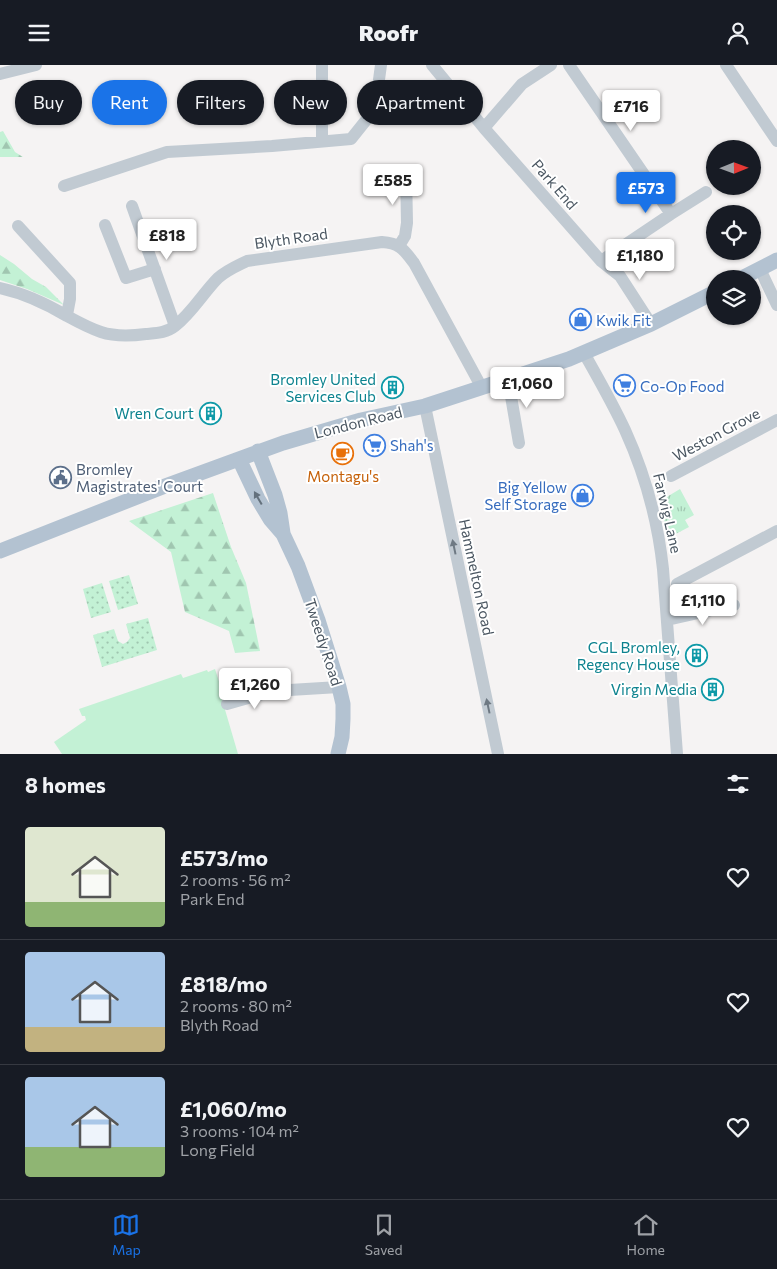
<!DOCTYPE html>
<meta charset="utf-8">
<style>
:root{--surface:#171b24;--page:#20242c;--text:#f1f3f6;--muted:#9ea1a6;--line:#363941;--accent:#1a73e8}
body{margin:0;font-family:Commissioner,sans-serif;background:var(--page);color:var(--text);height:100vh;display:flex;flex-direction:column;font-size:19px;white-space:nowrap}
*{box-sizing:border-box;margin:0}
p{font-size:16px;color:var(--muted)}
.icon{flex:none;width:28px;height:28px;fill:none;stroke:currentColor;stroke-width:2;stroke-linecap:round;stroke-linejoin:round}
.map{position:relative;height:689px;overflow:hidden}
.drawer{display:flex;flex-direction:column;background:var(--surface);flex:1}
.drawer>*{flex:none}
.hud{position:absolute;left:15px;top:15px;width:500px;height:45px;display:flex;gap:10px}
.needle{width:32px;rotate:89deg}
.tools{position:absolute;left:706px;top:75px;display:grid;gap:10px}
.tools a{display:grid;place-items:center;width:55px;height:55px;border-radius:50%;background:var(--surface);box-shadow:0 1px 4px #0004;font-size:25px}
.price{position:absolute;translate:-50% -42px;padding:0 11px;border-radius:5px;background:#fff;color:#222;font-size:16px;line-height:32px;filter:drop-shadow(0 1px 2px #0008)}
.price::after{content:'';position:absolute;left:50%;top:30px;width:15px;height:11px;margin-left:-8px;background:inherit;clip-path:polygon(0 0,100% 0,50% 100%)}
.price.active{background:var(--accent);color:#fff}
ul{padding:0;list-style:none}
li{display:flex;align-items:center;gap:15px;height:125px;padding:0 25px}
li+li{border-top:1px solid var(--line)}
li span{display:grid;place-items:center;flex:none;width:140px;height:100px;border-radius:5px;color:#555}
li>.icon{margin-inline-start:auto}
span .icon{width:60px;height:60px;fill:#fffc;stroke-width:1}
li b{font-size:21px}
h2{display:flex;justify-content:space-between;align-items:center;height:60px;padding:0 25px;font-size:21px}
.tag{padding:0 18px;border-radius:22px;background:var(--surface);box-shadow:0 1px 4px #0004;font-size:18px;line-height:45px}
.tag.active{background:var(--accent);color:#fff}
header{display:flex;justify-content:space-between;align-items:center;height:65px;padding:0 25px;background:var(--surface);font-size:22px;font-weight:800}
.menu{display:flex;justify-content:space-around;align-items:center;height:70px;border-top:1px solid var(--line);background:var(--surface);font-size:14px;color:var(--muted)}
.menu a{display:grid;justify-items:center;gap:2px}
.menu .active{color:var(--accent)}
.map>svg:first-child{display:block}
.grass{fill:url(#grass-tufts)}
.forest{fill:url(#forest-firs)}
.park{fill:#c3f1d5}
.garden{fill:url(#garden-dots)}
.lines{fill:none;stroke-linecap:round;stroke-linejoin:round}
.minor{stroke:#c1cad2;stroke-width:12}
.major{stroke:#b3c2d1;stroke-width:15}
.oneway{fill:#64717d}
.oneway2{fill:#6e7983}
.labels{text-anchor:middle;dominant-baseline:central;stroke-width:4;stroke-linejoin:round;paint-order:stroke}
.street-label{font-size:15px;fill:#4a5661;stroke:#fff}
.shop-label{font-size:15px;fill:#366cbe;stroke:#fff;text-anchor:start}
.culture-label{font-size:15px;fill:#0d838f;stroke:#fff;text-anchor:end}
.service-label{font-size:15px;fill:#4e5e75;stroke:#fff;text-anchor:start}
.food-label{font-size:15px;fill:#c56008;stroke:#fff}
</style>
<header><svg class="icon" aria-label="menu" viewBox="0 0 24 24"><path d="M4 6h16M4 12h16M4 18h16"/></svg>Roofr<svg class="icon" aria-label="person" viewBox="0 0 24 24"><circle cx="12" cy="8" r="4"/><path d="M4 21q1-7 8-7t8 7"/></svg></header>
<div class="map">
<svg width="777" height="689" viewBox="0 0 777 689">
<defs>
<pattern id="grass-tufts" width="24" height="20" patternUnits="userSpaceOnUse" patternTransform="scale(1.25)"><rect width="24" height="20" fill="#c3f1d5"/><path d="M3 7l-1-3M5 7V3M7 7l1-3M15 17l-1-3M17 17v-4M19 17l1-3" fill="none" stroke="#a0c6b0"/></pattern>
<pattern id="forest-firs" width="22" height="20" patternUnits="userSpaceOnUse" patternTransform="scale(1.25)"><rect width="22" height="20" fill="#c3f1d5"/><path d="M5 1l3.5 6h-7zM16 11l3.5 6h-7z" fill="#a0c6b0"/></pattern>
<pattern id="garden-dots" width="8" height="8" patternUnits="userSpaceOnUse" patternTransform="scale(1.25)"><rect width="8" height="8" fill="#c3f1d5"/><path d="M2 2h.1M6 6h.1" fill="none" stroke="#a0c6b0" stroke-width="1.8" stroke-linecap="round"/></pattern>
</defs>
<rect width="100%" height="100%" fill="#f5f3f3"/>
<path class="grass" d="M680 424 694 450 685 455 689 462 668 473 660 436Z"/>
<path class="forest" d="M3 66 15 87 23 92H0V67Z
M0 190 14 199 32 214 46 222 64 240 27 224 0 215Z
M213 428 231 482 246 518 260 586 235 588 229 566 185 547 171 487 129 456Z"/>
<path class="park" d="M215 604 223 629 221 631 238 689H62L54 677 86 655 85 651H82L79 644 181 609 183 613 207 605 208 607Z"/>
<path class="garden" d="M129 510 138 539 118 545 109 516Z
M102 518 111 547 91 553 83 524Z
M148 553 157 585 102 602 93 570 114 564 118 576 123 579 127 577 130 573 126 559Z"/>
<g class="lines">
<path class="minor" d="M432 0 484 63 601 196 620 211 651 259
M569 0 671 149
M726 0 777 76
M0 9 36 0
M484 63 522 19 551 0
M322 76V0
M64 121 167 87 272 81 351 74 375 44 381 0
M132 141 175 261
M105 160 126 213 155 204
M18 161 70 218V234L67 250
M399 181 405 171 407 158 406 106
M601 196 671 149 706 127
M760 204 777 240
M0 223C23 228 47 239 67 251 78 257 89 263 101 267 116 272 131 271 146 269 157 268 166 268 175 261 192 248 203 228 218 213 227 205 237 201 247 196L382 177C400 178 404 185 414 198L482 323
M584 288C598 313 613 339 625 365 645 409 658 457 663 504L677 689
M508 314 519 378
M425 341 498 689
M671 411 777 355
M677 519 777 466
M667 555 734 540
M227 639 273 626 339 622"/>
<path class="major" d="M740 214 777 195
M258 386 275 430 280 448 283 468
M239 394 258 434 270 454 283 469 298 501 318 555 339 622 343 639V654L342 672 338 689
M0 486 165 421 283 378 361 355 425 341 569 294 651 259 715 227"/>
</g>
<defs><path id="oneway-solid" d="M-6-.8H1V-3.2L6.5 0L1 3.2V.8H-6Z" transform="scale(1.25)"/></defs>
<use class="oneway" href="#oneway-solid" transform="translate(258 433) rotate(-120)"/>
<g class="oneway2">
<use href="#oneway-solid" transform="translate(454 482) rotate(-102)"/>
<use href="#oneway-solid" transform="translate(488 641) rotate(-102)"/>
</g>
<defs>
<symbol id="shop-ring" viewBox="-11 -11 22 22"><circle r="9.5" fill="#fff" stroke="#3f7fe0" stroke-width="1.5"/><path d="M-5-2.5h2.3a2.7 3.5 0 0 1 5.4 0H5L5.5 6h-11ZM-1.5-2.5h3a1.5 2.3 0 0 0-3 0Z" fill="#3f7fe0"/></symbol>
<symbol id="supermarket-ring" viewBox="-11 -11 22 22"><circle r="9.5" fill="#fff" stroke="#3f7fe0" stroke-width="1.5"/><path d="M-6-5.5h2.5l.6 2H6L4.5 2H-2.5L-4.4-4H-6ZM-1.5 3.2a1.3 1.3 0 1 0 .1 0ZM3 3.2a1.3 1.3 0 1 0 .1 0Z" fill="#3f7fe0"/></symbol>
<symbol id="building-ring" viewBox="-11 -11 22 22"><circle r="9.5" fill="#fff" stroke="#0f9aa8" stroke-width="1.5"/><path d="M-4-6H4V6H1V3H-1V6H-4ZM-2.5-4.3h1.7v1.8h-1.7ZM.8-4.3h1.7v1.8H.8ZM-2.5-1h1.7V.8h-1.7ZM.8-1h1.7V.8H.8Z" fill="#0f9aa8"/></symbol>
<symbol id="cafe-ring" viewBox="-11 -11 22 22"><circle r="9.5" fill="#fff" stroke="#e8710a" stroke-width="1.5"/><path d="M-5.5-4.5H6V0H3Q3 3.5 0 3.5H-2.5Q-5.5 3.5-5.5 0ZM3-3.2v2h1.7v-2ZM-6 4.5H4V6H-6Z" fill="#e8710a"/></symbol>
<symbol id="civic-ring" viewBox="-11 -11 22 22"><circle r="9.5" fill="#fff" stroke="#5c6f8a" stroke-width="1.5"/><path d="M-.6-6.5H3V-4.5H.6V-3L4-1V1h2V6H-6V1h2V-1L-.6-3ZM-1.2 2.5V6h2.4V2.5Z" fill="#5c6f8a"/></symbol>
</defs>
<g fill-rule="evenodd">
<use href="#shop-ring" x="568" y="242" width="25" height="25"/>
<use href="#supermarket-ring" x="612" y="308" width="25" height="25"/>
<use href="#building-ring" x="380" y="310" width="25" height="25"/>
<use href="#building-ring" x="198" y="336" width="25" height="25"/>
<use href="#supermarket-ring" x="362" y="368" width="25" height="25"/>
<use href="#cafe-ring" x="330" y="376" width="25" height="25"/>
<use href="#civic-ring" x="48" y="400" width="25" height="25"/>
<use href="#shop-ring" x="570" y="418" width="25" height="25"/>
<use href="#building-ring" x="684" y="578" width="25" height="25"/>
<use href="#building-ring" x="700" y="612" width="25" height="25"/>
</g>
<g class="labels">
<g class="street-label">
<text transform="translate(555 119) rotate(49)">Park End</text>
<text transform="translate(291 173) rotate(-8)">Blyth Road</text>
<text transform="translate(358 357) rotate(-14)">London Road</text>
<text transform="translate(716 369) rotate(-28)">Weston Grove</text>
<text transform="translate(668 448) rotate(77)">Farwig Lane</text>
<text transform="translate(477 512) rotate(78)">Hammelton Road</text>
<text transform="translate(324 577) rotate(72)">Tweedy Road</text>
</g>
<g class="shop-label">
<text x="596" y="255">Kwik Fit</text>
<text x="640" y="321">Co-Op Food</text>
<text x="390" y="380">Shah's</text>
<text x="567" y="422" text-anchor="end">Big Yellow<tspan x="567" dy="17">Self Storage</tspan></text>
</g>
<g class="culture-label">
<text x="376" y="314">Bromley United<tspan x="376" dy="17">Services Club</tspan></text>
<text x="194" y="348">Wren Court</text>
<text x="680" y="582">CGL Bromley,<tspan x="680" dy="17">Regency House</tspan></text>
<text x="697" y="624">Virgin Media</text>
</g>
<g class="service-label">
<text x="76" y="404">Bromley<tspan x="76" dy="17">Magistrates' Court</tspan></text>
</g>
<g class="food-label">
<text x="343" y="411">Montagu's</text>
</g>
</g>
</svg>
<div class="tools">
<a><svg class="needle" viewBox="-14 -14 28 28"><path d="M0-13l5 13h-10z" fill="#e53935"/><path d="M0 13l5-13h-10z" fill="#9ea1a6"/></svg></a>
<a><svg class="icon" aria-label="locate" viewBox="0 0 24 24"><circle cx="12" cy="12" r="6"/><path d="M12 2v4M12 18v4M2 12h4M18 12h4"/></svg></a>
<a><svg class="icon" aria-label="layers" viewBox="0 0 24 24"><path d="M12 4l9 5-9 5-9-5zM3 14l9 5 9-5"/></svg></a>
</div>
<b class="price" style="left:631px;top:67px">£716</b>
<b class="price" style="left:393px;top:141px">£585</b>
<b class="price active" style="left:646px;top:149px">£573</b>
<b class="price" style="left:167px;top:196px">£818</b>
<b class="price" style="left:640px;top:216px">£1,180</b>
<b class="price" style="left:527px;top:344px">£1,060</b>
<b class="price" style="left:703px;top:561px">£1,110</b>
<b class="price" style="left:255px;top:645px">£1,260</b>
<div class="hud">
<a class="tag">Buy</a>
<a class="tag active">Rent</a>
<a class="tag">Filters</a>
<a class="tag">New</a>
<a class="tag">Apartment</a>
</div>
</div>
<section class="drawer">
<h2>8 homes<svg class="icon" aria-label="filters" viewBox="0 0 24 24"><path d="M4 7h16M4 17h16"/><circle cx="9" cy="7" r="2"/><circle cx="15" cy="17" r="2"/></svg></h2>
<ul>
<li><span style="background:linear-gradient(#dfe7d0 75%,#8fb573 0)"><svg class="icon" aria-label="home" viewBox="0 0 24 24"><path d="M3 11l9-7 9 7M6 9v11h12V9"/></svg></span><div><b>£573/mo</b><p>2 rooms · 56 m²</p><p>Park End</p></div><svg class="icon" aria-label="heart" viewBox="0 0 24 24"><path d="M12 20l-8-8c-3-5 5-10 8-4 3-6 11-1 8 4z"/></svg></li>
<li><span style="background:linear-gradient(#a9c7e8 75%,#c2b280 0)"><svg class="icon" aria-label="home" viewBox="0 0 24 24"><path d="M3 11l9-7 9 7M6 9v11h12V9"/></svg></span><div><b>£818/mo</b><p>2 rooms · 80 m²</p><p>Blyth Road</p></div><svg class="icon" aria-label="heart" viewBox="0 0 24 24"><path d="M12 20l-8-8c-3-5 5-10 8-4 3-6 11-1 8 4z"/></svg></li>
<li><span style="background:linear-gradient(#a9c7e8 70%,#8fb573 0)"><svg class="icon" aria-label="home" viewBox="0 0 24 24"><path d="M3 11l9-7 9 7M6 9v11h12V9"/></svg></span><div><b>£1,060/mo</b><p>3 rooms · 104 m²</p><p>Long Field</p></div><svg class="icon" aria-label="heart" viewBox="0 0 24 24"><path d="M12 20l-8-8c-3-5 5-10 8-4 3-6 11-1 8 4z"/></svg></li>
</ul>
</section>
<nav class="menu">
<a class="active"><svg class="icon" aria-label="map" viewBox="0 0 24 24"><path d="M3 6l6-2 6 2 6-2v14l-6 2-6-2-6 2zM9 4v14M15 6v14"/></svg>Map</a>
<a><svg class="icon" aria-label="saved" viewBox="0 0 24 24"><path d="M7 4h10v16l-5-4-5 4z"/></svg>Saved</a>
<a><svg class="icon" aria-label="home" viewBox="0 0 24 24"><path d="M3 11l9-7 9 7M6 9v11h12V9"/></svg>Home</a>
</nav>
